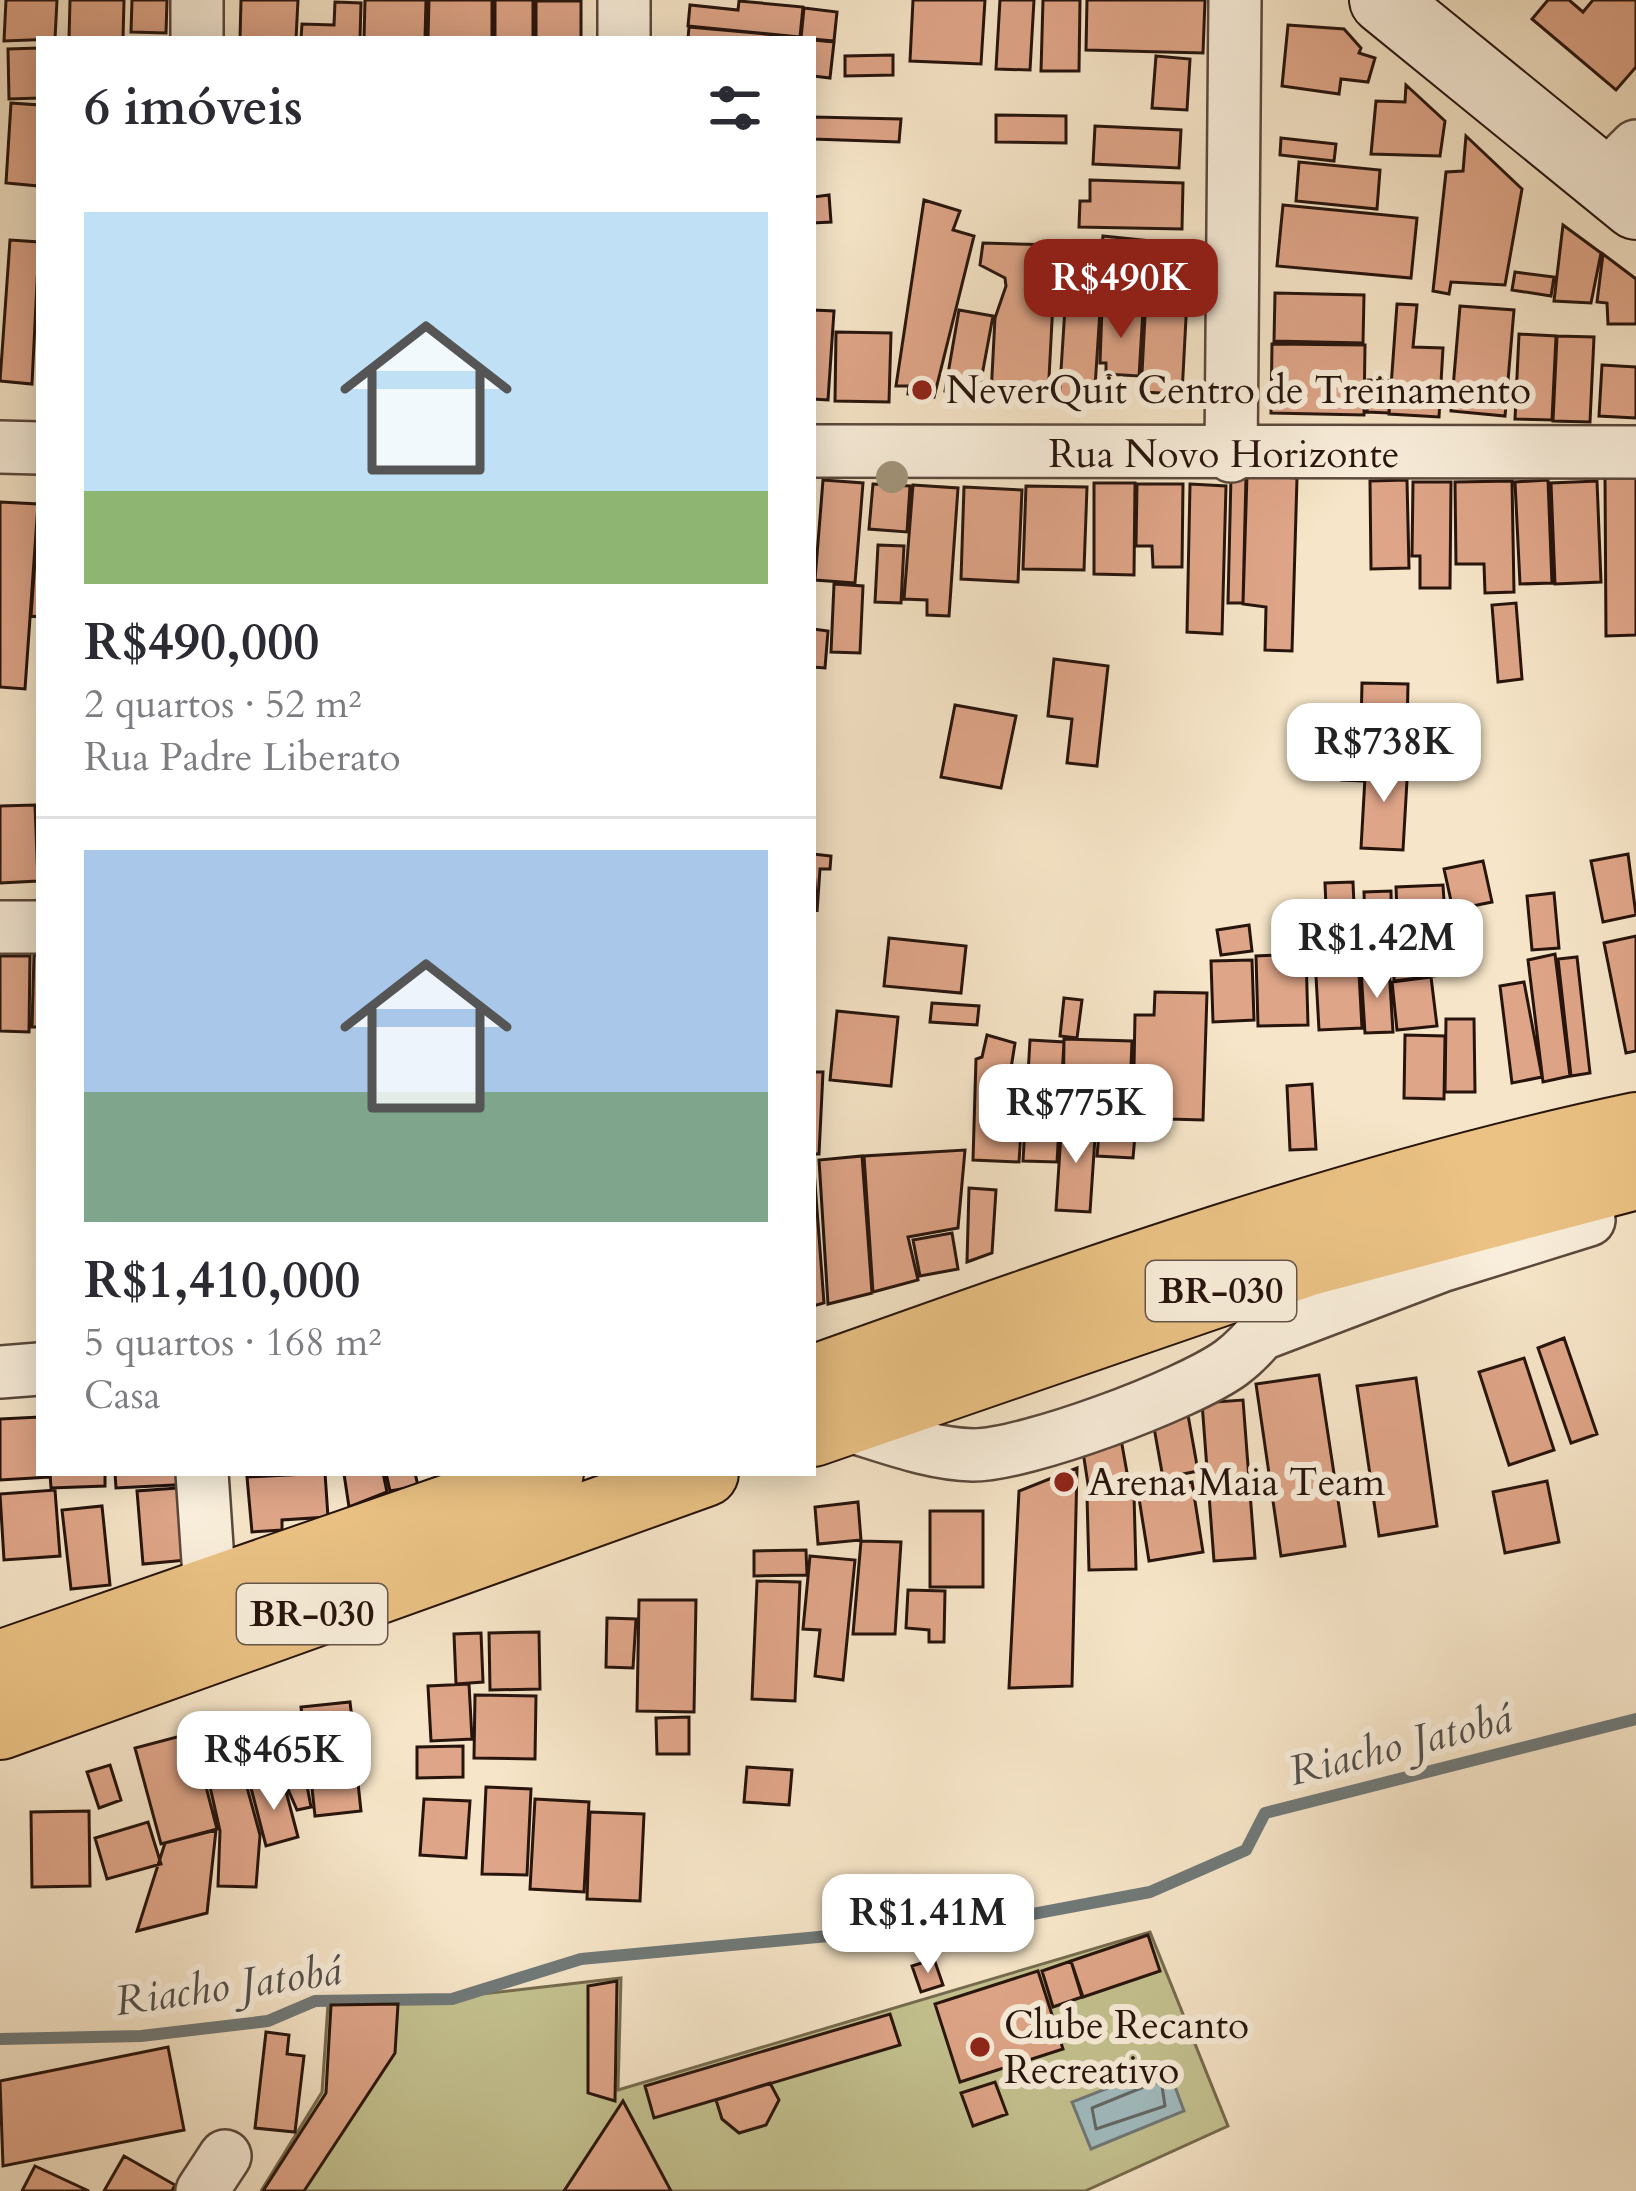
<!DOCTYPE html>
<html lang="pt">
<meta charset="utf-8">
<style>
:root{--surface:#fff;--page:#f7f7f7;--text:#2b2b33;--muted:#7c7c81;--line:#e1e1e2;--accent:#8f2418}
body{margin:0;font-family:Cardo,serif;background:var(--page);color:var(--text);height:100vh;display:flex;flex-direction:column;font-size:45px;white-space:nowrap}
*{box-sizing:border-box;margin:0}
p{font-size:39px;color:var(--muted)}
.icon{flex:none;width:66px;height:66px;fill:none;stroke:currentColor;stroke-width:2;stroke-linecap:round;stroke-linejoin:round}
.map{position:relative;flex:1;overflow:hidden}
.details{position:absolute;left:36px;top:36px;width:780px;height:1440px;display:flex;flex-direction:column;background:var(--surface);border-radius:0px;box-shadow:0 6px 30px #0003}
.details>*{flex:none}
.price{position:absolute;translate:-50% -102px;padding:0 27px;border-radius:24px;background:#fff;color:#222;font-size:39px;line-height:78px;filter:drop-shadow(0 3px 6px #0008)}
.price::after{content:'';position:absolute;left:50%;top:72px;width:36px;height:27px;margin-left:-18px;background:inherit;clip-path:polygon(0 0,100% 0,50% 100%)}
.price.current{background:var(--accent);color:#fff}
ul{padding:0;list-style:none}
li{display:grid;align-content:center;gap:24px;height:636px;padding:0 48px}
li+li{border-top:3px solid var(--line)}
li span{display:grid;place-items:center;height:372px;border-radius:0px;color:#555}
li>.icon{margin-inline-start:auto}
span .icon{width:216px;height:216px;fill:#fffc;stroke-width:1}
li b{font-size:51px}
h2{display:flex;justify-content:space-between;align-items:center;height:144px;padding:0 48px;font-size:51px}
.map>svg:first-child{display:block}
.green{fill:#c4c290;stroke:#766b4e;stroke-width:3}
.water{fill:#a1bcc0;stroke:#707978;stroke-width:3}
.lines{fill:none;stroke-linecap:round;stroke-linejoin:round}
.shore{stroke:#646866;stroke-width:3}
.stream{stroke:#707978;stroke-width:12}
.building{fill:#dfa588;stroke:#27140d;stroke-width:3}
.minor-casing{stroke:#5b483c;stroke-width:56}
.secondary-casing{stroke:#27140d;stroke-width:70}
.primary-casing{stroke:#27140d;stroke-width:70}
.minor{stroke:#f9eedb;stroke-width:51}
.secondary{stroke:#f9eedb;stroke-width:66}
.primary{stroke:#ebc284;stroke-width:66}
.tree{fill:#a2947a}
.poi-dot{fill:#8f2418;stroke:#f9eedb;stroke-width:4.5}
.labels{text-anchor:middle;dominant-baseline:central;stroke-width:12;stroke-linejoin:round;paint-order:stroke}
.shield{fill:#f9eedb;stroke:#66554b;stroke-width:3}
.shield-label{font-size:36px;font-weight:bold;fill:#27140d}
.poi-label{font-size:39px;fill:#27140d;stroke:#f9eedb;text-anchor:start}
.street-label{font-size:39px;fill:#27140d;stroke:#f9eedb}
.water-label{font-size:42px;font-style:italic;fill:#524f4c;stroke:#f9eedb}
</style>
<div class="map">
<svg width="1636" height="2191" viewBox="0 0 1636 2191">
<rect width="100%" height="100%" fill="#f6e5c8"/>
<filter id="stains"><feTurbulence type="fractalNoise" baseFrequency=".00167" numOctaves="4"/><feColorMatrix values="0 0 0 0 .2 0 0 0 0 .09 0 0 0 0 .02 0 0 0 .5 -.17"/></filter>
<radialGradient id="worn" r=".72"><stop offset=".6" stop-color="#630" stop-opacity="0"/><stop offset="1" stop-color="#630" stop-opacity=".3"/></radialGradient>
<path class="green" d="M1150 1932 1228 2126 1085 2191H261L322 2092 328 2004 402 2003 621 1978 618 2090Z"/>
<path class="water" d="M1167 2065 1184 2111 1091 2149 1072 2102Z"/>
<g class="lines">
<path class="shore" d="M1156 2082 1162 2086 1165 2106 1096 2129 1092 2108Z"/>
<path class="stream" d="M0 2039 141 2036 268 2021 315 2001 452 1999 581 1959 1001 1920 1150 1892 1246 1850 1265 1813 1636 1719"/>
</g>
<path class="building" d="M6 0H57L55 39 4 41Z
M70 0H124L123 39H69Z
M132 0H167L166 33 131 32Z
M241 0H298L296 39H240Z
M365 0H426L425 39H364Z
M429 0H492V39H428Z
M495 0H533V39H495Z
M913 0H985L981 64 910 61Z
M1000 0H1034L1030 70 996 69Z
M1043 0H1080L1079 71H1041Z
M1087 0H1205L1203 53 1086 50Z
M1548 0H1569L1583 12 1593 0H1636V67L1616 90 1532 19Z
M536 1H581V39H536Z
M739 1 803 7 800 37 688 26 690 5 738 10Z
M335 2 361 3 360 39H301L302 24 334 25Z
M804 8 837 12 834 41 801 38Z
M1288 25 1344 29 1361 48 1359 53 1375 58 1368 82 1341 79 1339 94 1282 86Z
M689 27 799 37 688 39Z
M813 40 834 42 830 78 813 76Z
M39 48V98L9 99 8 49Z
M893 55V75L845 76V56Z
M1156 56 1190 59 1187 110 1152 108Z
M1406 85 1445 121 1440 156 1371 154 1376 101 1405 102Z
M11 103 39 105V186L6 183Z
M996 115 1066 116V143L996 142Z
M813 117 901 119 899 142 813 139Z
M1095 126 1181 130 1179 168 1093 164Z
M1466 136 1522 189 1505 285 1451 282 1449 294 1433 291 1446 172 1463 171Z
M1281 138 1336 144 1334 161 1280 155Z
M1299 162 1380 170 1377 209 1296 201Z
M1090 180 1183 183 1182 229 1079 227 1080 201H1090Z
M829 195 831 222 813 223V197Z
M924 200 960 211 953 230 974 236 934 397 908 394 909 386H896Z
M1283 205 1417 218 1411 278 1277 266Z
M1563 225 1601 253 1591 303 1554 301Z
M1103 236 1191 245 1190 261 1156 257 1153 289 1098 282Z
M10 240 39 242 32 384 0 381Z
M983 243 1056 245 1048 397 991 395 995 318 1006 286 1005 278 980 265Z
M1603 254 1636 279V324H1608L1607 303 1597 302Z
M1515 272 1554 277 1551 296 1512 290Z
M1104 288 1144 290 1143 309 1103 307Z
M1275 293 1364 295 1363 343 1274 341Z
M1146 297 1187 299 1182 394 1141 392Z
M1397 304 1417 305 1413 347 1443 348 1439 417 1389 414Z
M1460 306 1514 310 1505 416 1451 411Z
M1065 308 1100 310 1094 403 1059 401Z
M1102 308 1143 310 1139 376 1106 374V363H1100Z
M813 310 834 311 828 400 813 399Z
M959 310 993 316 978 397 945 391Z
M836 332 891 333 889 402 835 401Z
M1519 334 1556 336 1552 420 1515 419Z
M1557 336 1594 337 1590 422 1553 421Z
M1272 344 1365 345 1364 415 1271 413Z
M1602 365 1636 367V418L1599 416Z
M1368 380 1390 381 1389 413 1367 412Z
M1636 474V635L1606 636 1605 475Z
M1231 475 1246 476 1243 603H1228Z
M1247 475 1297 478 1292 651 1265 650 1266 607 1243 604Z
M823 480 863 483 855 583 815 580Z
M1407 480 1409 568 1371 569 1370 481Z
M1548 480 1552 583 1520 584 1515 482Z
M1512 481 1514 592 1485 593 1484 564H1456L1455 482Z
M1597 481 1601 582 1555 584 1551 483Z
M1413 482H1451L1450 588H1420V556H1412Z
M1094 483H1135L1134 575 1094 574Z
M873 484 910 486 907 532 869 529Z
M1137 484H1183L1182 567H1153L1152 546H1136Z
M1190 484 1226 486 1222 634 1187 632Z
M913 485 958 488 949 616 927 615V600L904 599Z
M1026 486 1087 487 1084 570 1023 569Z
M964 487 1022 490 1018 582 961 579Z
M0 502 38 504 25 689 0 687Z
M39 505V617L31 616Z
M878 545 904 546 901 603 875 602Z
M834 584 863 586 860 653 831 652Z
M1516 603 1522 679 1498 682 1492 605Z
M813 629 828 631 825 668 813 667Z
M1054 659 1108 666 1097 766 1067 763 1072 719 1048 716Z
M1362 683 1408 684 1407 729H1361Z
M955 705 1016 716 1001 788 941 777Z
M1368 732 1440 736 1439 746 1449 747 1448 764 1366 759Z
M1344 742 1364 743 1362 781 1342 780Z
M1366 760 1408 763 1403 850 1361 848Z
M35 805 38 881 0 883V806Z
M813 854 831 856 830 869H820L817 912Z
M1628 854 1636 915 1603 922 1591 861Z
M1483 861 1492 902 1453 910 1444 869Z
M1353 882 1356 954 1328 955 1325 883Z
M1443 885 1445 917 1432 918 1434 936 1398 937 1396 887Z
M1391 891 1392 956H1360L1358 927H1365L1364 892Z
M1554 893 1559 948 1532 950 1527 896Z
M1249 925 1252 951 1221 955 1217 930Z
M1636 936V1051L1626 1053 1604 943Z
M889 938 966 946 961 993 884 986Z
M1443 945 1444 959 1432 960 1434 976 1394 981V951Z
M1306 954 1308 1025 1258 1026 1256 956Z
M1555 954 1570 1076 1543 1082 1528 960Z
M34 955H39V1027H32Z
M1358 955 1362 1028 1319 1030 1315 958Z
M0 956H30L29 1032 0 1031Z
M1577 957 1590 1073 1571 1076 1558 959Z
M1252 960 1254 1020 1213 1022 1211 961Z
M1389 968 1393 1032 1365 1033 1361 970Z
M1431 977 1437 1026 1397 1030 1392 982Z
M1524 982 1542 1077 1512 1083 1500 986Z
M1155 992 1207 993 1203 1120 1133 1118 1135 1015H1154Z
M1064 998 1082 1000 1077 1038 1060 1036Z
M932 1003 979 1006 977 1025 930 1022Z
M837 1011 898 1017 891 1086 830 1080Z
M1446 1019H1474L1475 1092H1445Z
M987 1035 1015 1043 1009 1081 1024 1080 1019 1162 973 1160 976 1059 982 1057Z
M1405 1035 1445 1036 1444 1099 1404 1098Z
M1064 1039 1132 1041 1129 1117 1063 1115Z
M1030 1040 1064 1042 1057 1162 1023 1161Z
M813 1072H823L819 1154H813Z
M1312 1084 1316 1149 1290 1150 1287 1086Z
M1062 1119 1096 1122 1090 1212 1056 1210Z
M1100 1122 1136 1124 1133 1158 1097 1156Z
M965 1150 958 1228 908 1237 918 1280 873 1292 864 1156Z
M813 1156 824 1303 813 1306Z
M862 1156 872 1293 828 1304 819 1160Z
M969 1188 996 1190 992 1253 967 1262Z
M952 1233 958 1269 920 1276 913 1240Z
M1564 1338 1597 1434 1571 1443 1538 1348Z
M1524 1358 1554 1450 1509 1465 1479 1372Z
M1319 1375 1345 1546 1281 1556 1256 1384Z
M1416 1378 1437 1526 1379 1536 1357 1386Z
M1243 1400 1255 1558 1214 1561 1202 1403Z
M1188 1415 1198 1471 1163 1478 1153 1422Z
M39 1417V1473L50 1477 0 1480V1419Z
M1121 1439 1129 1484 1089 1491 1082 1445Z
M1077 1468 1072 1686 1009 1688 1019 1491Z
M50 1473H105V1486L51 1488Z
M115 1473H192L193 1484 116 1488Z
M325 1473 328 1517 282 1520V1530L252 1532 247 1477Z
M383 1473 387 1492 349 1507 344 1474Z
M386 1473H415L418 1486 390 1491Z
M1547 1481 1559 1542 1505 1553 1493 1492Z
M1192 1482 1203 1552 1149 1561 1138 1492Z
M191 1487 198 1559 143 1564 137 1491Z
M55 1490 60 1556 4 1560 0 1494Z
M1134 1495 1136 1569 1089 1570 1087 1496Z
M858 1502 861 1540 818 1544 815 1507Z
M102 1506 110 1585 71 1589 62 1510Z
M930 1511H983V1587H930Z
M861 1541 901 1542 895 1634H853Z
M806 1550 807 1575 754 1576V1551Z
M810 1556 855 1560 843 1680 815 1676 820 1630 803 1629Z
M757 1581 800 1582 795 1701 752 1699Z
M908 1590 945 1591 944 1642H929V1630L906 1628Z
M639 1600H696L694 1712 637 1711Z
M607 1618 636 1619 633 1668 606 1667Z
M539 1632 540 1689 490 1690 489 1633Z
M481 1633 483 1682 456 1684 454 1634Z
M469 1684 472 1739 431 1741 428 1686Z
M475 1695 536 1696 535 1759 474 1758Z
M350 1702 356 1753 307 1759 301 1707Z
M689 1717V1754H657L656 1718Z
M192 1733 217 1829 161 1844 135 1748Z
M299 1742 311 1807 297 1810 270 1748Z
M463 1746V1777L417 1778V1747Z
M355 1755 361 1811 315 1816 309 1760Z
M239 1758 260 1835 256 1887 218 1886 220 1831 206 1769Z
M110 1765 121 1800 99 1808 87 1772Z
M747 1767 792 1770 789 1805 744 1802Z
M283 1780 298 1837 266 1846 251 1788Z
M486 1787 531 1789 527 1875 482 1874Z
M424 1799 470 1801 466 1858 420 1855Z
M535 1799 589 1802 584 1892 530 1889Z
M89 1811 90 1886 32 1887 31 1812Z
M590 1812 644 1814 640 1901 587 1899Z
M148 1822 161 1864 107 1879 95 1838Z
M216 1830 207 1913 137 1931 165 1843Z
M1148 1935 1160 1971 1083 1997 1071 1961Z
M934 1959 943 1985 921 1992 912 1966Z
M1071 1961 1082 1997 1053 2007 1042 1971Z
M1038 1971 1063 2049 960 2082 935 2004Z
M617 1981 615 2101 588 2093V1986Z
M398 2004 395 2053 304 2191H263L326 2093 331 2005Z
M890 2014 900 2045 654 2118 645 2086Z
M266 2032 289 2035 287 2054 304 2056 295 2132 255 2128Z
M168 2047 184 2130 3 2166 0 2081Z
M995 2082 1007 2114 973 2126 961 2093Z
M770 2083 779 2100 766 2125 739 2133 722 2119 716 2100Z
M623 2101 671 2191H564Z
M124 2156 175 2185 172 2191H104Z
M35 2166 89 2191H22Z"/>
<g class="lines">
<defs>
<path id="minor" d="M197 39V0
M624 39V0
M1604 178 1636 146
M0 447 39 448
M813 451 1636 452
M1231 456 1235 0
M0 927H39
M1262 1334 1441 1266 1589 1220
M0 1372 39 1369
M840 1423C882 1435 928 1454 973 1455 1026 1455 1187 1395 1231 1363 1265 1338 1286 1298 1309 1262
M202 1473 210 1591
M202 2191 225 2156"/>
<path id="secondary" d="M1383 0 1636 206"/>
<path id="primary" d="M813 1379C1082 1283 1356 1185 1636 1126
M813 1433 1309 1262 1636 1176
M0 1664 550 1473
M0 1726 705 1473"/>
</defs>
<use href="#minor" class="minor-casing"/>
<use href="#secondary" class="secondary-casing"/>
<use href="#primary" class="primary-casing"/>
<use href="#minor" class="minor"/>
<use href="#secondary" class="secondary"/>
<use href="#primary" class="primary"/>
</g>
<circle class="tree" cx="892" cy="477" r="16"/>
<g class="poi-dot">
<circle cx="922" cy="390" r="12"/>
<circle cx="1064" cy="1482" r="12"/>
<circle cx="980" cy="2047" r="12"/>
</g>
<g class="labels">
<g class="shield">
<rect x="1146" y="1261" width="150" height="60" rx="9"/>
<rect x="237" y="1584" width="150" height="60" rx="9"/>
</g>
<g class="shield-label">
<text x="1221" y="1291">BR-030</text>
<text x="312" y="1614">BR-030</text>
</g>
<g class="poi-label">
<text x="946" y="390">NeverQuit Centro de Treinamento</text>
<text x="1088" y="1482">Arena Maia Team</text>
<text x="1004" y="2025">Clube Recanto<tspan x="1004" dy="45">Recreativo</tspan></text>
</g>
<g class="street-label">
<text x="1224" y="454">Rua Novo Horizonte</text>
</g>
<g class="water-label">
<text transform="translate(1400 1745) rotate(-14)">Riacho Jatobá</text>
<text transform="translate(228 1986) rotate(-8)">Riacho Jatobá</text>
</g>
</g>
<rect width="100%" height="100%" filter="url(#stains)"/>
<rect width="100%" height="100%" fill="url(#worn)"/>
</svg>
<b class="price current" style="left:1121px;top:341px">R$490K</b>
<b class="price" style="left:1384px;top:805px">R$738K</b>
<b class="price" style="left:1377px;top:1001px">R$1.42M</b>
<b class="price" style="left:1076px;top:1166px">R$775K</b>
<b class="price" style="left:274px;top:1813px">R$465K</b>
<b class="price" style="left:928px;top:1976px">R$1.41M</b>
<section class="details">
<h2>6 imóveis<svg class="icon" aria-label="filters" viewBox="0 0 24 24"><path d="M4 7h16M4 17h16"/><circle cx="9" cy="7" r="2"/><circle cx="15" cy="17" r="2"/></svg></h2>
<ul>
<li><span style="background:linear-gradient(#bfe0f5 75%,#8fb573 0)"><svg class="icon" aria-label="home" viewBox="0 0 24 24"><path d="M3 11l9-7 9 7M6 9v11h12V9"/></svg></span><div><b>R$490,000</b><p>2 quartos · 52 m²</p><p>Rua Padre Liberato</p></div></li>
<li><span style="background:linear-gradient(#a9c7e8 65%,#7fa58c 0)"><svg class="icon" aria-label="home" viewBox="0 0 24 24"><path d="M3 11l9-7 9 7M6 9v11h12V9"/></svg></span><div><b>R$1,410,000</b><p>5 quartos · 168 m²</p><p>Casa</p></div></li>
</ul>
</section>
</div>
